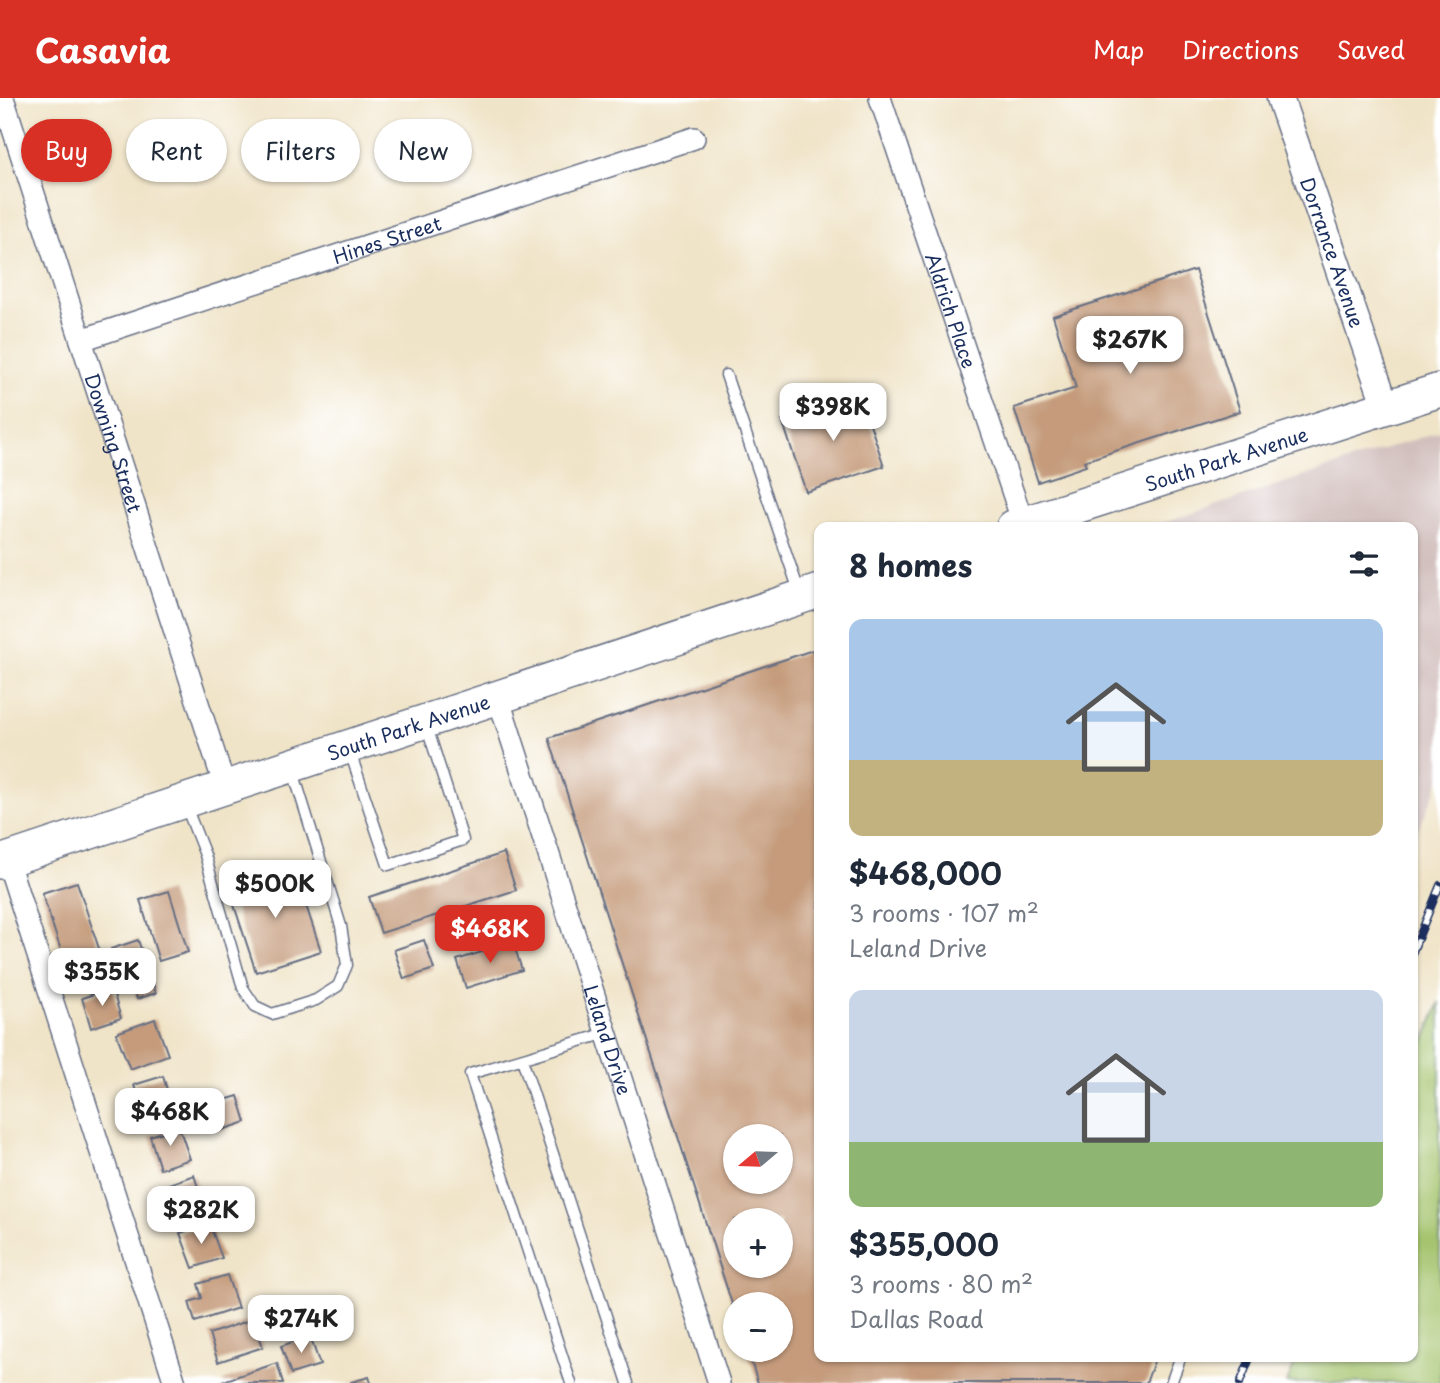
<!DOCTYPE html>
<meta charset="utf-8">
<style>
:root{--surface:#fff;--page:#f2f2f3;--text:#1f2937;--muted:#747a83;--accent:#d93025}
body{margin:0;font-family:"Playpen Sans",sans-serif;background:var(--page);color:var(--text);height:100vh;display:flex;flex-direction:column;font-size:26px;white-space:nowrap}
*{box-sizing:border-box;margin:0}
p{font-size:23px;color:var(--muted)}
.icon{flex:none;width:38px;height:38px;fill:none;stroke:currentColor;stroke-width:2;stroke-linecap:round;stroke-linejoin:round}
.map{position:relative;flex:1;overflow:hidden}
.panel{position:absolute;left:814px;top:424px;width:604px;height:840px;display:flex;flex-direction:column;background:var(--surface);border-radius:14px;box-shadow:0 2px 5px #0004}
.panel>*{flex:none}
.hud{position:absolute;left:21px;top:21px;width:665px;height:63px;display:flex;gap:14px}
.needle{width:46px;rotate:251deg}
.fabs{position:absolute;left:723px;top:1026px;display:grid;gap:14px}
.fabs a{display:grid;place-items:center;width:70px;height:70px;border-radius:50%;background:var(--surface);box-shadow:0 2px 5px #0004;font-size:35px}
.price{position:absolute;translate:-50% -60px;padding:0 16px;border-radius:14px;background:#fff;color:#222;font-size:23px;line-height:46px;filter:drop-shadow(0 2px 4px #0008)}
.price::after{content:'';position:absolute;left:50%;top:42px;width:21px;height:16px;margin-left:-10px;background:inherit;clip-path:polygon(0 0,100% 0,50% 100%)}
.price.on{background:var(--accent);color:#fff}
ul{padding:0;list-style:none}
li{display:grid;align-content:center;gap:14px;height:371px;padding:0 35px}
li span{display:grid;place-items:center;height:217px;border-radius:14px;color:#555}
li>.icon{margin-inline-start:auto}
span .icon{width:126px;height:126px;fill:#fffc;stroke-width:1}
li b{font-size:30px}
h2{display:flex;justify-content:space-between;align-items:center;height:84px;padding:0 35px;font-size:30px}
.chip{padding:0 24px;border-radius:32px;background:var(--surface);box-shadow:0 2px 5px #0004;font-size:24px;line-height:63px}
.chip.on{background:var(--accent);color:#fff}
header{display:flex;align-items:center;gap:42px;box-sizing:border-box;height:98px;padding:0 35px;background:var(--accent);color:#fff}
header strong{font-size:33px}
nav{display:flex;gap:38px;margin-inline-start:auto;font-size:24px}
.map>svg:first-child{display:block}
.industrial{fill:#d1bfbd}
.green{fill:#a3c26a;stroke:#5f7864;stroke-width:2}
.building{fill:#c59b7c;fill-rule:evenodd}
.lines{fill:none;stroke-linecap:round;stroke-linejoin:round}
.service-casing{stroke:#666e83;stroke-width:13}
.minor-casing{stroke:#666e83;stroke-width:24}
.tertiary-casing{stroke:#666e83;stroke-width:29}
.primary-casing{stroke:#666e83;stroke-width:36}
.service{stroke:#fff;stroke-width:10}
.minor{stroke:#fff;stroke-width:21}
.tertiary{stroke:#fff;stroke-width:26}
.primary{stroke:#fff;stroke-width:33}
.rail-casing{stroke:#1b2f5e;stroke-width:8}
.rail{stroke:#fff;stroke-width:5;stroke-dasharray:16;stroke-linecap:butt}
.labels{text-anchor:middle;dominant-baseline:central;stroke-width:7;stroke-linejoin:round;paint-order:stroke}
.street-label{font-size:19px;fill:#1b2f5e;stroke:#fff}
</style>
<header>
<strong>Casavia</strong>
<nav><a>Map</a><a>Directions</a><a>Saved</a></nav>
</header>
<div class="map">
<svg width="1440" height="1285" viewBox="0 0 1440 1285">
<rect width="100%" height="100%" fill="#fff"/>
<filter id="ink" filterUnits="userSpaceOnUse"><feTurbulence type="fractalNoise" baseFrequency=".0143" numOctaves="2"/><feDisplacementMap in="SourceGraphic" scale="14" xChannelSelector="R" yChannelSelector="G"/><feConvolveMatrix kernelMatrix="1 2 1 2 8 2 1 2 1" color-interpolation-filters="sRGB"/></filter>
<filter id="wash" filterUnits="userSpaceOnUse"><feTurbulence type="fractalNoise" baseFrequency=".00686" numOctaves="4" result="noise"/><feDisplacementMap in="SourceGraphic" scale="28" xChannelSelector="R" yChannelSelector="G"/><feGaussianBlur stdDeviation="1.57" result="paint"/><feColorMatrix in="noise" values="0 0 0 0 0 0 0 0 0 0 0 0 0 0 0 0 0 1.4 0 .05"/><feComposite in="paint" operator="in"/></filter>
<g filter="url(#wash)">
<rect width="100%" height="100%" fill="#f0e4c8"/>
<path class="industrial" d="M1440 333V682L1412 746V429H1151Z"/>
<path class="green" d="M1440 904V1285H1287L1298 1258H1412V973Z"/>
<g id="blocks">
<path class="building" d="M1195 172 1240 313 1084 363 1086 368 1038 384 1014 310 1076 290 1053 218Z
M860 296 884 368 806 394 782 322Z
M819 550V1258H1156L1146 1285H758L747 1251H780V1206H735L734 1212 549 640ZM735 1038H780V1083H735ZM735 1122H780V1167H735Z
M504 755 516 792 381 835 369 799Z
M294 771 321 853 256 874 229 792Z
M77 784 107 875 85 882 82 872 69 877 42 795Z
M169 793 188 854 159 863 140 802Z
M138 842 156 895 137 901 132 886 124 889 111 851Z
M424 842 434 871 404 881 394 852Z
M513 844 522 872 466 890 457 862Z
M112 890 121 920 91 930 82 900Z
M155 921 168 957 130 971 116 935Z
M163 978 173 1012 145 1022 134 987Z
M238 998 246 1024 216 1034 208 1007Z
M179 1029 190 1061 160 1071 150 1038Z
M194 1077 205 1111 176 1120 166 1087Z
M209 1125 222 1160 193 1170 180 1135Z
M227 1177 238 1210 195 1224 189 1204 202 1200 198 1186Z
M253 1221 263 1249 218 1264 209 1236Z
M310 1238 320 1267 291 1276 281 1248Z
M277 1265 283 1285H224L223 1283Z
M369 1279 371 1285H351V1284Z"/>
</g>
</g>
<g filter="url(#ink)">
<use href="#blocks" fill-opacity="0" stroke="#666e83" stroke-width="2"/>
<g class="lines">
<defs>
<path id="service" d="M726 277 800 496
M349 651 388 767 463 742 426 626
M185 706 205 757 243 890 255 908 272 916 316 902 338 888 347 867 341 828 292 670
M522 961 628 1285
M571 1285 470 976 607 935
M1171 1285 1181 1258"/>
<g id="minor">
<path id="s1" d="M3 0 225 689"/>
<path id="s2" d="M880 0 1023 425"/>
<path id="s3" d="M81 242 694 40"/>
<path id="s4" d="M498 599 719 1285"/>
<path d="M7 761 175 1285"/>
</g>
<g id="tertiary">
<path id="s5" d="M1280 0 1386 309"/>
</g>
<g id="primary">
<path id="s6" d="M1013 429 1440 292"/>
<path id="s7" d="M0 764 819 493"/>
</g>
</defs>
<use href="#service" class="service-casing"/>
<use href="#minor" class="minor-casing"/>
<use href="#tertiary" class="tertiary-casing"/>
<use href="#primary" class="primary-casing"/>
<use href="#service" class="service"/>
<use href="#minor" class="minor"/>
<use href="#tertiary" class="tertiary"/>
<use href="#primary" class="primary"/>
<defs>
<path id="rail" d="M1412 856 1440 787
M1240 1285 1251 1258"/>
</defs>
<use href="#rail" class="rail-casing"/>
<use href="#rail" class="rail"/>
</g>
</g>
<g class="labels">
<g class="street-label">
<text stroke="none"><textPath href="#s3" startOffset="322">Hines Street</textPath></text>
<text stroke="none"><textPath href="#s5" startOffset="163">Dorrance Avenue</textPath></text>
<text stroke="none"><textPath href="#s2" startOffset="224">Aldrich Place</textPath></text>
<text stroke="none"><textPath href="#s1" startOffset="362">Downing Street</textPath></text>
<text stroke="none"><textPath href="#s6" startOffset="224">South Park Avenue</textPath></text>
<text stroke="none"><textPath href="#s7" startOffset="430">South Park Avenue</textPath></text>
<text stroke="none"><textPath href="#s4" startOffset="360">Leland Drive</textPath></text>
</g>
</g>
</svg>
<div class="fabs">
<a><svg class="needle" viewBox="-14 -14 28 28"><path d="M0-13l5 13h-10z" fill="#e53935"/><path d="M0 13l5-13h-10z" fill="#747a83"/></svg></a>
<a>+</a>
<a>−</a>
</div>
<b class="price" style="left:1130px;top:278px">$267K</b>
<b class="price" style="left:833px;top:345px">$398K</b>
<b class="price" style="left:275px;top:822px">$500K</b>
<b class="price on" style="left:490px;top:867px">$468K</b>
<b class="price" style="left:102px;top:910px">$355K</b>
<b class="price" style="left:170px;top:1050px">$468K</b>
<b class="price" style="left:201px;top:1148px">$282K</b>
<b class="price" style="left:301px;top:1257px">$274K</b>
<div class="hud">
<a class="chip on">Buy</a>
<a class="chip">Rent</a>
<a class="chip">Filters</a>
<a class="chip">New</a>
</div>
<section class="panel">
<h2>8 homes<svg class="icon" aria-label="filters" viewBox="0 0 24 24"><path d="M4 7h16M4 17h16"/><circle cx="9" cy="7" r="2"/><circle cx="15" cy="17" r="2"/></svg></h2>
<ul>
<li><span style="background:linear-gradient(#a9c7e8 65%,#c2b280 0)"><svg class="icon" aria-label="home" viewBox="0 0 24 24"><path d="M3 11l9-7 9 7M6 9v11h12V9"/></svg></span><div><b>$468,000</b><p>3 rooms · 107 m²</p><p>Leland Drive</p></div></li>
<li><span style="background:linear-gradient(#c9d6e8 70%,#8fb573 0)"><svg class="icon" aria-label="home" viewBox="0 0 24 24"><path d="M3 11l9-7 9 7M6 9v11h12V9"/></svg></span><div><b>$355,000</b><p>3 rooms · 80 m²</p><p>Dallas Road</p></div></li>
</ul>
</section>
</div>
